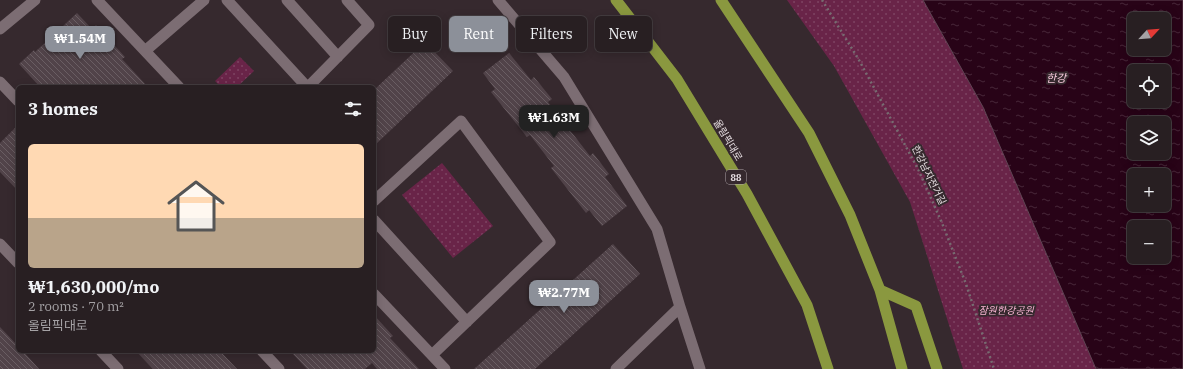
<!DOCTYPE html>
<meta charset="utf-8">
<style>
:root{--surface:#281f22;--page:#342c2f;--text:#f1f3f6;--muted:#a5a2a5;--line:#443d40;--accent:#8c9099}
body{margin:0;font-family:"IBM Plex Serif","Noto Sans KR",serif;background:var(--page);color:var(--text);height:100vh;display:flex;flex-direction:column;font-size:15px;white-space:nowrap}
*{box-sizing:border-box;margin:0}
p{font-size:13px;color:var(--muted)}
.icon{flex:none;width:22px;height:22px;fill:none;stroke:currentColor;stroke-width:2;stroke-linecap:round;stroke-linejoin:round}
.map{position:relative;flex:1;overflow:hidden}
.drawer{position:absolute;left:16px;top:85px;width:360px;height:268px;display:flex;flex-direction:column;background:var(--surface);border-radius:6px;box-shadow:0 2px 10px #0003,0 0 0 1px var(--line)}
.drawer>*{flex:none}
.hud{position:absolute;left:388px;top:16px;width:380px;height:36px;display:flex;gap:8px}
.needle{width:26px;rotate:64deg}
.buttons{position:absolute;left:1127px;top:12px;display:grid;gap:8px}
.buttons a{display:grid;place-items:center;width:44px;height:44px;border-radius:6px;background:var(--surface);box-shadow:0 2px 10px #0003,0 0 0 1px var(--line);font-size:20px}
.price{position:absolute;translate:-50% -34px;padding:0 9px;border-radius:8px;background:var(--accent);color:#fff;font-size:13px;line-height:26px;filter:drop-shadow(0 1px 2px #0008)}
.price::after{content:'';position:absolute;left:50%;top:24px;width:12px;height:9px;margin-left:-6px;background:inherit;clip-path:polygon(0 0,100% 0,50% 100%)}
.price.active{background:#222;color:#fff}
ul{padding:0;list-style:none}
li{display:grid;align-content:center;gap:8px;height:212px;padding:0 12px}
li+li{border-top:1px solid var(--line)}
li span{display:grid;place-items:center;height:124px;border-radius:6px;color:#555}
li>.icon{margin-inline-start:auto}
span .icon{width:72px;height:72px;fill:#fffc;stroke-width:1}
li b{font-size:17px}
h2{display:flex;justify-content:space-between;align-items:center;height:48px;padding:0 12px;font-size:17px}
.chip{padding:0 14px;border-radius:6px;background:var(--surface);box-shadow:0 2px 10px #0003,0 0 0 1px var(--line);font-size:14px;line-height:36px}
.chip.active{background:var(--accent);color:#fff}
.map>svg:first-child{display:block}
.park{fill:url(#park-dots)}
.water{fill:url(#water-ripples);stroke:#614454;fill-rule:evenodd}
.building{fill:url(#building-back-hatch)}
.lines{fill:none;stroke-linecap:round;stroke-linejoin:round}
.path{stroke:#776c71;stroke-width:2.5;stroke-dasharray:2 3;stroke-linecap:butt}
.service{stroke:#7c6d73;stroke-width:11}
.minor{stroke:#7c6d73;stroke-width:11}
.trunk{stroke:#8a983f;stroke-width:11}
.labels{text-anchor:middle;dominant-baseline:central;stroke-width:4;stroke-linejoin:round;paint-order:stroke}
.shield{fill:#36292e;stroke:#b1a7ab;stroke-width:1}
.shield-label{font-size:9px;font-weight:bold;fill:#e6dde1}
.street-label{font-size:10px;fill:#e6dde1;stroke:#36292e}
.park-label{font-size:10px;font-style:italic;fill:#f9b6d4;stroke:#36292e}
.water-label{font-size:11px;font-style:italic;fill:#f7c9dc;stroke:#36292e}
</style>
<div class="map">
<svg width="1183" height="369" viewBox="0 0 1183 369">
<defs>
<pattern id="park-dots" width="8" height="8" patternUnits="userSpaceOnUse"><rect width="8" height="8" fill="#692448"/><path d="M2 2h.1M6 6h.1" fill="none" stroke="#7e4362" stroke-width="1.8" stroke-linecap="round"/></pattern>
<pattern id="water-ripples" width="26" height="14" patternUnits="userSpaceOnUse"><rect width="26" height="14" fill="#280317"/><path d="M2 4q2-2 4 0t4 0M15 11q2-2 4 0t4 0" fill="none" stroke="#472738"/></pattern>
<pattern id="building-back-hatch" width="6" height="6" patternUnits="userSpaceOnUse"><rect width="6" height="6" fill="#514349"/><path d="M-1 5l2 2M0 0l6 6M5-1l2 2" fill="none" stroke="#6a5e63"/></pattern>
</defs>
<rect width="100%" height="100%" fill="#36292e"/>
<path class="park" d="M787 0H923L983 107 1096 369H963L910 202 834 66Z
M240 57 254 71 237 87H221L215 81Z
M442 163 493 226 453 258 402 195Z"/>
<path class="water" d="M923 0H1183V369H1096L983 107ZM1134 19H1164V49H1134ZM1134 71H1164V101H1134ZM1134 123H1164V153H1134ZM1134 175H1164V205H1134ZM1134 227H1164V257H1134Z"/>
<path class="building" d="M77 13 92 29 96 25 125 57 122 59 148 87H40L19 64 34 50 35 52Z
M425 42 453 71 374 146V90Z
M509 53 531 80 534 77 552 99 548 102 590 156 593 153 609 174 605 177 627 206 602 226 589 210 586 213 551 168 554 166 530 135 527 137 491 92 495 89 483 73Z
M18 125V191L0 172V143Z
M613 244 640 274 535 369H474Z
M374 315 393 336 390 338 419 369H377L372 363 365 369H307L290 351H374Z
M0 327 18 346V351H23L39 369H0Z
M136 351H220L237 369H153Z"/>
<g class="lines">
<path class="path" d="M822 0 859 60 918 169 942 223 966 284 994 369"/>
<path class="service" d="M97 0 179 87
M227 0 307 87
M287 0 338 57
M498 0 564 77 657 229 680 307 616 369
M0 29 35 0
M145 51 204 0
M308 87 369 25 347 0
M374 201 461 121 550 242 432 355
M374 220 467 322
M0 244 18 263
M374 294 445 369
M680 307 700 369
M101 351 118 369"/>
<path class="minor" d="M0 82 18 101
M262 351 279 369"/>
<path class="trunk" d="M616 0 677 79 747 194 807 305 828 369
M721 0 809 133 850 215 880 290 902 369
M880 290 916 306 937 369"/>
</g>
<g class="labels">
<rect class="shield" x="726" y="170" width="20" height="14" rx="3"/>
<g class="shield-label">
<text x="736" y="177">88</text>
</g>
<g class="street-label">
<text transform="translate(728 140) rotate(59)">올림픽대로</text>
<text transform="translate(929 175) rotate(64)">한강남자전거길</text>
</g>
<g class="park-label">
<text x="1006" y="310">잠원한강공원</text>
</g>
<g class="water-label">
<text x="1056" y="78">한강</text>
</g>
</g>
</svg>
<div class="buttons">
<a><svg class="needle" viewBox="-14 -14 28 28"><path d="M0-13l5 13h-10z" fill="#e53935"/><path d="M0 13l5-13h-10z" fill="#a5a2a5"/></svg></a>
<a><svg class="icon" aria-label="locate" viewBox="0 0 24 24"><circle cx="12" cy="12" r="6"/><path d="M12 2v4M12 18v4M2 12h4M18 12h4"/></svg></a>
<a><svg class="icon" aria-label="layers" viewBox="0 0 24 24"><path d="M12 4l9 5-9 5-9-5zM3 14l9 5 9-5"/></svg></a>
<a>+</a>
<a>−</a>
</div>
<b class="price" style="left:80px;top:60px">₩1.54M</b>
<b class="price active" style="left:554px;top:139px">₩1.63M</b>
<b class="price" style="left:564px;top:314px">₩2.77M</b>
<div class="hud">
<a class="chip">Buy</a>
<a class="chip active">Rent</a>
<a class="chip">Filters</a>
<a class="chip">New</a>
</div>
<section class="drawer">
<h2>3 homes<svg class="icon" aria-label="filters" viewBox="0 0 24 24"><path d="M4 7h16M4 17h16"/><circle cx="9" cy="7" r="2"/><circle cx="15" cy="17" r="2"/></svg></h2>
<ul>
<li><span style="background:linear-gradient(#ffd9b3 60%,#b9a48a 0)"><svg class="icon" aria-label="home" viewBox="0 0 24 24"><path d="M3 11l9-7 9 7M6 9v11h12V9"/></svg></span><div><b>₩1,630,000/mo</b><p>2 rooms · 70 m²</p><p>올림픽대로</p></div></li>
</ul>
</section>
</div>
